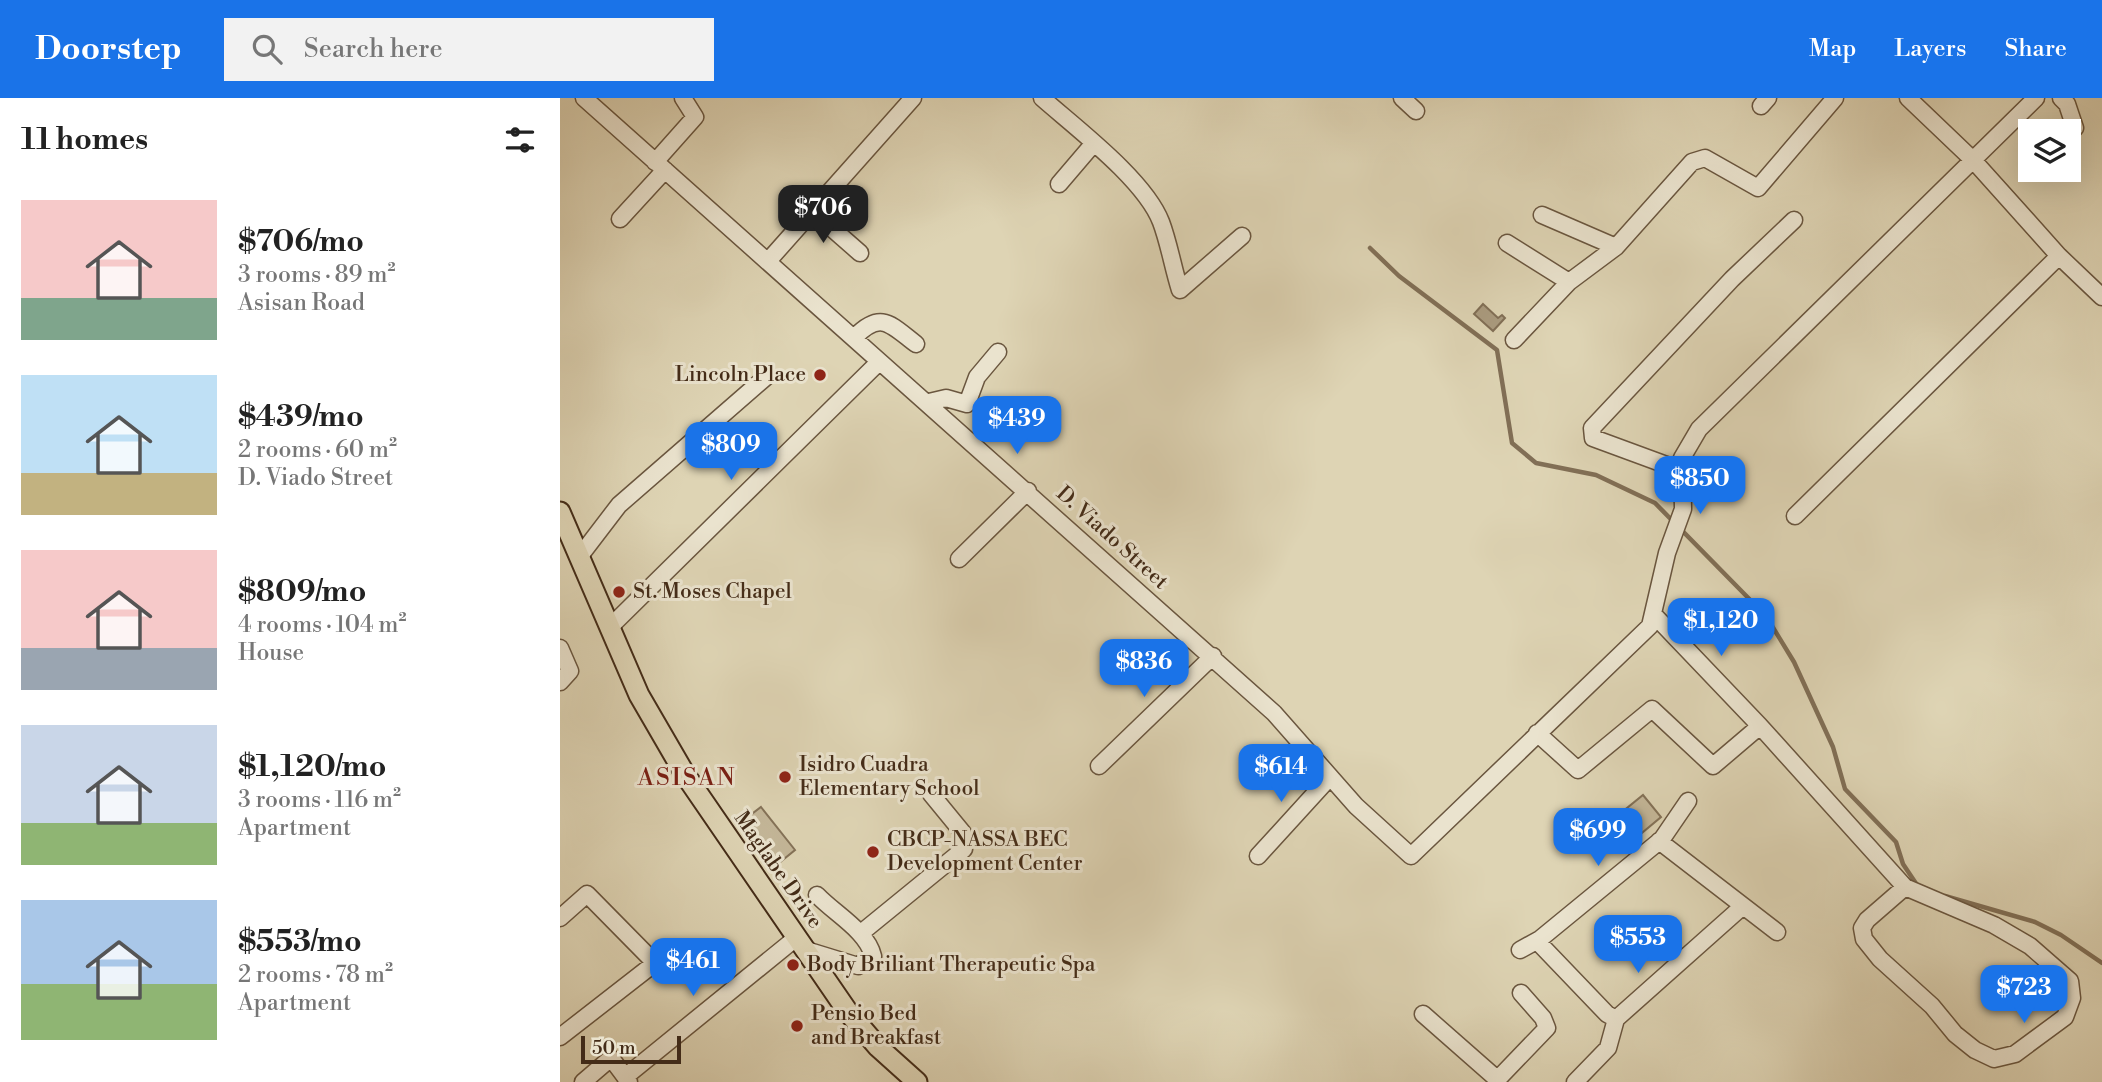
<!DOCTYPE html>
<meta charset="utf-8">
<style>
:root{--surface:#fff;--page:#f2f2f2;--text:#222;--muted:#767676;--accent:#1a73e8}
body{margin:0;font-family:"Libre Bodoni",serif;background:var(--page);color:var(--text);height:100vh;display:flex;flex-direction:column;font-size:26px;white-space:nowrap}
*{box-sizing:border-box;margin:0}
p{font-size:23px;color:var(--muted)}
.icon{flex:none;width:38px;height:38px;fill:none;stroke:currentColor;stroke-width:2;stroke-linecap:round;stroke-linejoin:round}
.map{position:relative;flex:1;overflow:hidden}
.panel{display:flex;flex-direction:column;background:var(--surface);width:560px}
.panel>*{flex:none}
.controls{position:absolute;left:1458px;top:21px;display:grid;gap:14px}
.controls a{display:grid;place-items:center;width:63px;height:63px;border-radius:0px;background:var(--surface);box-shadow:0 7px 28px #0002;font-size:35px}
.scale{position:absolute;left:21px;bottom:18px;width:100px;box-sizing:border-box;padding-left:7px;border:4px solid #442c18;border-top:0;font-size:19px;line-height:24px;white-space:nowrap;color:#442c18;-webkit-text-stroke:5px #eae3ce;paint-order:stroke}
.price{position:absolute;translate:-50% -60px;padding:0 16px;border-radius:14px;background:var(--accent);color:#fff;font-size:23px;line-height:46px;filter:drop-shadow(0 2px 4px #0008)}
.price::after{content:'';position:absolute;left:50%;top:42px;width:21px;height:16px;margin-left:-10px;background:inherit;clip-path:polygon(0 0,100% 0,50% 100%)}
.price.active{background:#222;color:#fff}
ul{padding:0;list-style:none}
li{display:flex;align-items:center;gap:21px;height:175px;padding:0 21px}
li span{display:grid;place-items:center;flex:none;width:196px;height:140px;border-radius:0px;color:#555}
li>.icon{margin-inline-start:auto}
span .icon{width:84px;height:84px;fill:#fffc;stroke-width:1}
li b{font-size:30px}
h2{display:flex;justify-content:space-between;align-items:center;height:84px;padding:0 21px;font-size:30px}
header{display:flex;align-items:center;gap:42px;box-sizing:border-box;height:98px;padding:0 35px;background:var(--accent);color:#fff}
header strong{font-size:33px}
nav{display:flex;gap:38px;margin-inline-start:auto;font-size:24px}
.search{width:490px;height:63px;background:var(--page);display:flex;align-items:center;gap:18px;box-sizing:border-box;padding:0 24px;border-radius:0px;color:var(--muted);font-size:26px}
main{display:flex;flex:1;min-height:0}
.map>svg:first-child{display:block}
.green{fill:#c4b799;stroke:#847258;stroke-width:2}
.water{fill:#aa9b7f;stroke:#816f56;stroke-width:2}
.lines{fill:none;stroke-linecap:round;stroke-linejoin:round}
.stream{stroke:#816f56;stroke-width:4.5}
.minor-casing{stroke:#6a563f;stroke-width:19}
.major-casing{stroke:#442c18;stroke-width:23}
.minor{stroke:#eae3ce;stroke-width:16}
.major{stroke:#ded4b4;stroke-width:19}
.poi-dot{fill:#8f2418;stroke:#eae3ce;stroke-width:2.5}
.labels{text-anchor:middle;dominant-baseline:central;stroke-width:6;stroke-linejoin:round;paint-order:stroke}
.poi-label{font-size:21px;fill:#442c18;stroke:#eae3ce;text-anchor:start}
.street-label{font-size:21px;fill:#442c18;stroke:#eae3ce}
.quarter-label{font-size:24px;letter-spacing:2px;fill:#7a1f14;stroke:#eae3ce}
</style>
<header>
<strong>Doorstep</strong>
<div class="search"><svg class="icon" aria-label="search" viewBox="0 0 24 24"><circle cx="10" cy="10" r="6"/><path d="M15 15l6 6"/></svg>Search here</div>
<nav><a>Map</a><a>Layers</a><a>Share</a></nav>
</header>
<main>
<section class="panel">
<h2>11 homes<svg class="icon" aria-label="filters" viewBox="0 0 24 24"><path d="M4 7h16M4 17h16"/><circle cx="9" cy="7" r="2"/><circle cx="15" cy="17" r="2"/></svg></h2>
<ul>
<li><span style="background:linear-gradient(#f6c9c9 70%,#7fa58c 0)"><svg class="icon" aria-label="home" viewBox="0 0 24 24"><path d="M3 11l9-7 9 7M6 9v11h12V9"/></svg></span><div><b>$706/mo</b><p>3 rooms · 89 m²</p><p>Asisan Road</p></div></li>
<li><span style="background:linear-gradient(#bfe0f5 70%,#c2b280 0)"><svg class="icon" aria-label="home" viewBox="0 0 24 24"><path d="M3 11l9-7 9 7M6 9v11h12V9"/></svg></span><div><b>$439/mo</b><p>2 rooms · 60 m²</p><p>D. Viado Street</p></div></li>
<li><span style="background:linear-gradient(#f6c9c9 70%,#9aa5b1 0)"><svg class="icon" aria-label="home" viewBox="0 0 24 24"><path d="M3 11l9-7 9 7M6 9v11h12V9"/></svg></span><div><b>$809/mo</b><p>4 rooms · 104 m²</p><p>House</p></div></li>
<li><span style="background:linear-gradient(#c9d6e8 70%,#8fb573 0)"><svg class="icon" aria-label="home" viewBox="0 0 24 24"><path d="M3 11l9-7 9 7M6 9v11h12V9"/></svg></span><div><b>$1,120/mo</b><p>3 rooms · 116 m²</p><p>Apartment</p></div></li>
<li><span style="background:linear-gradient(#a9c7e8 60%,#8fb573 0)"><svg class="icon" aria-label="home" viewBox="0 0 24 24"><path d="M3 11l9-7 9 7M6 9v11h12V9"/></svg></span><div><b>$553/mo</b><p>2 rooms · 78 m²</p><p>Apartment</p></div></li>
</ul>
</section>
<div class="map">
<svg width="1542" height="984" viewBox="0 0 1542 984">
<rect width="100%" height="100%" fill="#ded4b4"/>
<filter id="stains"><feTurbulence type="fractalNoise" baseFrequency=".00286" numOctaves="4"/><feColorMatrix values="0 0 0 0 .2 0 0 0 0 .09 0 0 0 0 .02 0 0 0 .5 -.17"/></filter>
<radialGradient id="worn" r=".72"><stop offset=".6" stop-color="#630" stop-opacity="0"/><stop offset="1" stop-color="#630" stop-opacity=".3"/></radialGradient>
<path class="green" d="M1083 697 1101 719 1059 754 1040 732Z
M201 709 235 752 214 769 180 725Z"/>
<path class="water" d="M923 206 938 220 942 217 945 220 933 233 914 216Z"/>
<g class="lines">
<path class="stream" d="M810 150 839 178 937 252 952 345 976 365 1036 377 1095 405 1206 518 1234 564 1273 649 1285 691 1336 744 1343 766 1357 787
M1385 798 1475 824 1501 837 1542 865"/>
<defs>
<path id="minor" d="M24 0 714 615 796 708 851 758 1090 528 1107 455 1123 411 1122 360 1139 331 1476 0
M482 0C516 30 585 82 601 124 609 145 613 170 620 192L682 138
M842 0 856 13
M1348 0 1413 62 1499 158 1542 199
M1501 0 1507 6 1515 30
M1201 8 1208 0
M95 64 135 19 123 0
M499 86 534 45
M251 112 300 155
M982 117 1056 149
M60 121 105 72
M947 145 1009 184
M209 162 353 0
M295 239C321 212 331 227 356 246
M954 242 1009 184 1056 149 1132 64 1145 60 1198 90 1275 0
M369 304 386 300 407 306 417 279 438 254
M1120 372 1033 340 1032 330 1172 181 1234 122
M1235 418 1499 158
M20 458 59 407 206 279
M399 461 468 393
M1095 518 1200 628
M49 530 318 265
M0 550 10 573 0 584
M977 635 1018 672 1092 611 1153 668 1200 628 1345 789
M539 668 653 558
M1099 743 1217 834
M698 758 770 679
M1345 789 1434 827 1470 848 1510 883 1512 900 1505 919 1455 956 1434 961 1415 952 1395 936 1372 908 1320 861 1304 841 1302 830 1307 822Z
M0 820 27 796 95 865 0 939
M301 835 404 751 403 735 371 696
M977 843 1047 916 1056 921
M246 852 298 868 313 858C307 833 275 816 257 797
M960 852 980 841 1102 741 1128 703
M863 916 938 982
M65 979 236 840
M23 984 51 960 69 984
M935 984 987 930 983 920 961 895
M1015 984 1048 950 1056 921 1183 808"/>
<path id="major" d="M0 414 79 597 126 678 288 914 318 949 357 984"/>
</defs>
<use href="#minor" class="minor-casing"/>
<use href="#major" class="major-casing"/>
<use href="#minor" class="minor"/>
<use href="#major" class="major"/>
</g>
<g class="poi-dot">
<circle cx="260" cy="277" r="7"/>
<circle cx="59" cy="494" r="7"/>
<circle cx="225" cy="679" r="7"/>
<circle cx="313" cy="754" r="7"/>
<circle cx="233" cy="867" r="7"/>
<circle cx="237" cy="928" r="7"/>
</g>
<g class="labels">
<g class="poi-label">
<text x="246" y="277" text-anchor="end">Lincoln Place</text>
<text x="73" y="494">St. Moses Chapel</text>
<text x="239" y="667">Isidro Cuadra<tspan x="239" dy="24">Elementary School</tspan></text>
<text x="327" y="742">CBCP-NASSA BEC<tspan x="327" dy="24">Development Center</tspan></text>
<text x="247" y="867">Body Briliant Therapeutic Spa</text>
<text x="251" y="916">Pensio Bed<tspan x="251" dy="24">and Breakfast</tspan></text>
</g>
<g class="street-label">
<text transform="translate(552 440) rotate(42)">D. Viado Street</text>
<text transform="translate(218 772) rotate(55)">Maglabe Drive</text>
</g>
<g class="quarter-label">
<text x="127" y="680">ASISAN</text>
</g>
</g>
<rect width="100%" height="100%" filter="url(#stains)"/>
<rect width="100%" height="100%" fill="url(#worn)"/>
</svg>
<div class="controls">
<a><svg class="icon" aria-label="layers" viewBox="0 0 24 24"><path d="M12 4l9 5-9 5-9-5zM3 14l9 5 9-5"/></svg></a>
</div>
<div class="scale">50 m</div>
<b class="price active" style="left:263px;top:147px">$706</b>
<b class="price" style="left:457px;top:358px">$439</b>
<b class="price" style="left:171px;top:384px">$809</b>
<b class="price" style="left:1140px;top:418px">$850</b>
<b class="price" style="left:1161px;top:560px">$1,120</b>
<b class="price" style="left:584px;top:601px">$836</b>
<b class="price" style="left:721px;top:706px">$614</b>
<b class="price" style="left:1038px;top:770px">$699</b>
<b class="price" style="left:1078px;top:877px">$553</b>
<b class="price" style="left:133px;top:900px">$461</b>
<b class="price" style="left:1464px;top:927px">$723</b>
</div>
</main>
